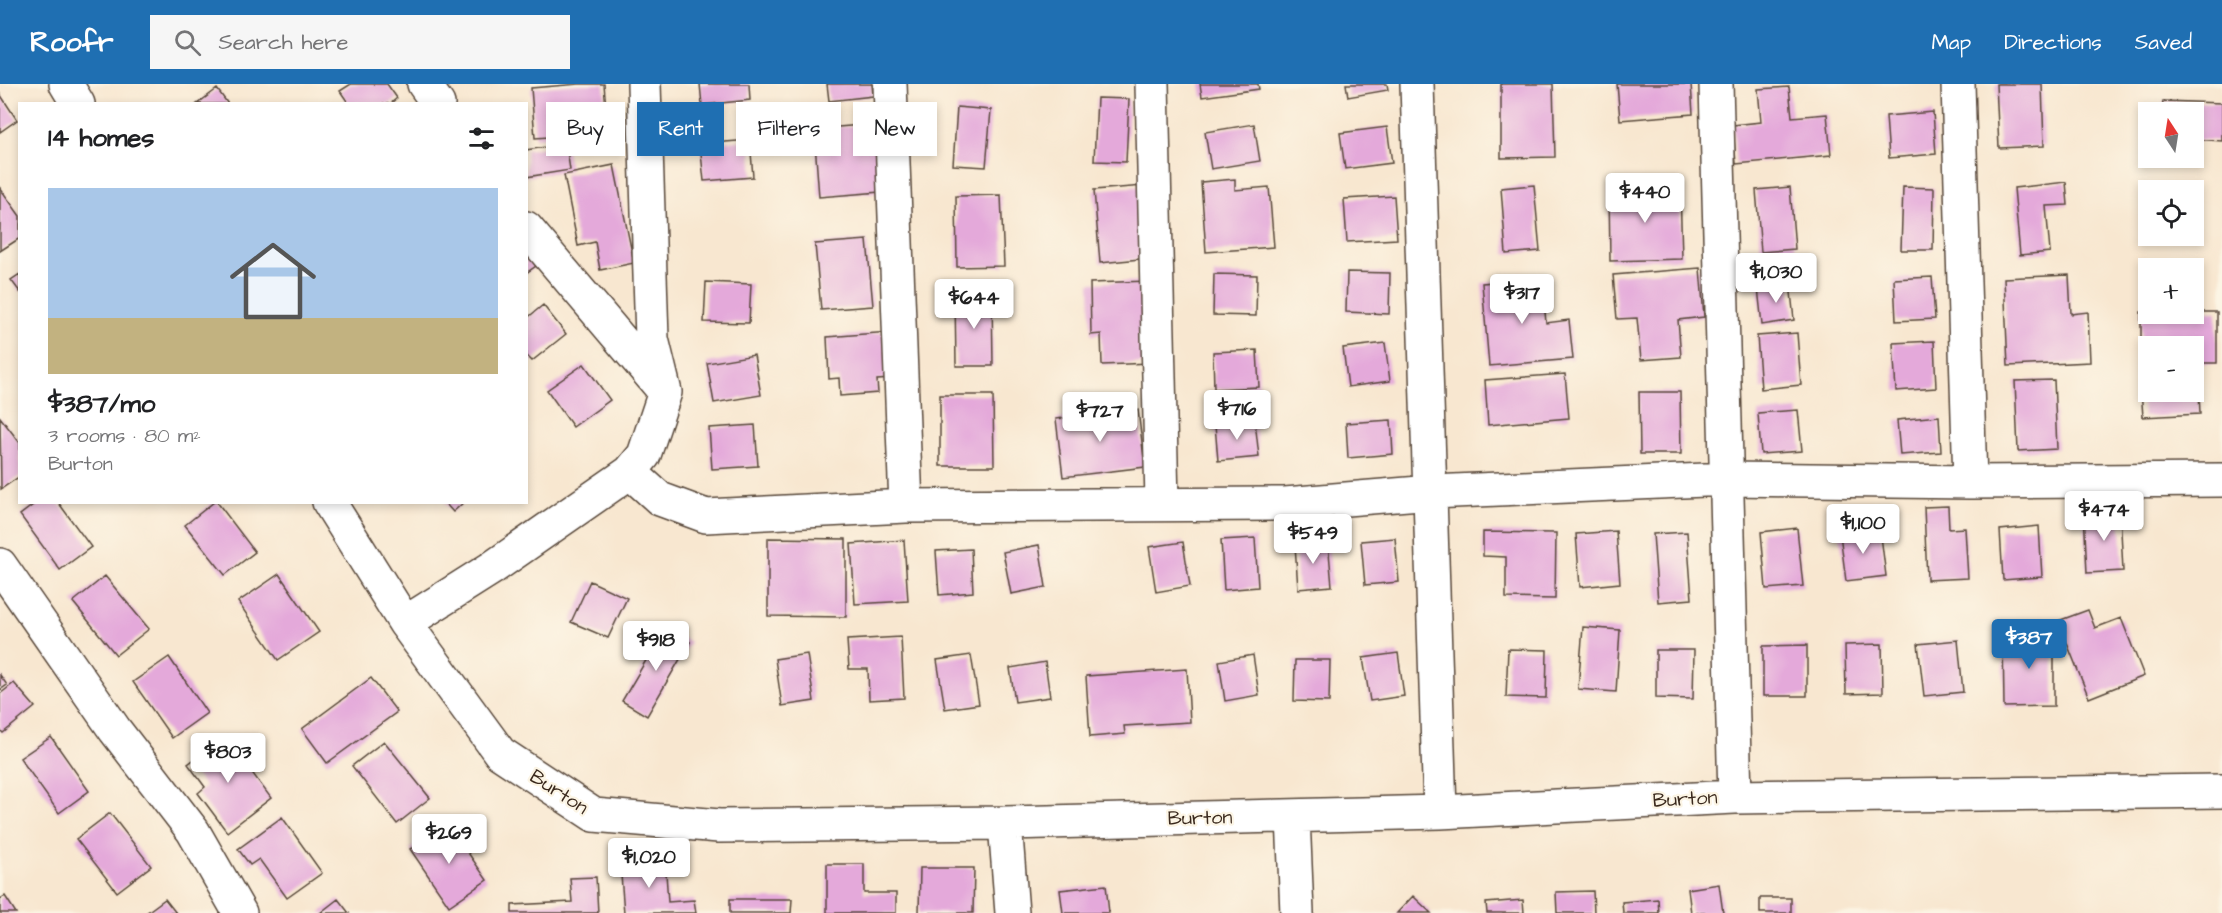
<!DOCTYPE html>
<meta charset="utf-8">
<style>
:root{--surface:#fff;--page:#f6f6f6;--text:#202124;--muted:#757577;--accent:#1f6fb2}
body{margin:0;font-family:"Architects Daughter",sans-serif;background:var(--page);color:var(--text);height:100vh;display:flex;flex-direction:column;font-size:22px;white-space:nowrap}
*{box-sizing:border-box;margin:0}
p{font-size:20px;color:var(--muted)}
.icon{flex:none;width:33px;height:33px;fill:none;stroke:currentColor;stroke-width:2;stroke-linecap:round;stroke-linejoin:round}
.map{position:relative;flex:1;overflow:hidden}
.side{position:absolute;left:18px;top:18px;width:510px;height:402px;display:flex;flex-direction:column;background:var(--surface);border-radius:0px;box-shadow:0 3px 9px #0003}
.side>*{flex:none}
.guide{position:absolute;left:546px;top:18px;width:570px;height:54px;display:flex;gap:12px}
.needle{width:39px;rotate:348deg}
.controls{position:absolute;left:2138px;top:18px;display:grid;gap:12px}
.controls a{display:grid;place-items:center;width:66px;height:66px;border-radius:0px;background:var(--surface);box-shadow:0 3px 9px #0003;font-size:30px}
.price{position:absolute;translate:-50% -51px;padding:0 14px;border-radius:6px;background:#fff;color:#222;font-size:20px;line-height:39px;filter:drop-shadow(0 2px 3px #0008)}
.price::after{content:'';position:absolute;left:50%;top:36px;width:18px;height:14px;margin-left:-9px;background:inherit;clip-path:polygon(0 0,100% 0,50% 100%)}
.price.active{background:var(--accent);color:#fff}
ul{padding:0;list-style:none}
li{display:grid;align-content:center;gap:12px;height:318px;padding:0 30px}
li span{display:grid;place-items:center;height:186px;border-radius:0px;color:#555}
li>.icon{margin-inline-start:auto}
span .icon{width:108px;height:108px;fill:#fffc;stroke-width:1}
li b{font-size:26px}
h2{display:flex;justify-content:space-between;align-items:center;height:72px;padding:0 30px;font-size:26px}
.pill{padding:0 21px;border-radius:0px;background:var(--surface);box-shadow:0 3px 9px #0003;font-size:21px;line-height:54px}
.pill.active{background:var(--accent);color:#fff}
header{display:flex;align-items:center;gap:36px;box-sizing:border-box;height:84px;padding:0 30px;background:var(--accent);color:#fff}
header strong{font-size:28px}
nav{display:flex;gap:33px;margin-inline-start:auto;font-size:21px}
.search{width:420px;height:54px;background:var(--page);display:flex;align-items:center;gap:15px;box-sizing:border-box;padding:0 21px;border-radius:0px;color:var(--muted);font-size:22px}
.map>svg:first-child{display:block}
.building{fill:#e4a9da}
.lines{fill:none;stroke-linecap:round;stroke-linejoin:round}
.minor-casing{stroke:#574639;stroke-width:36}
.minor{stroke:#fff;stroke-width:33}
.labels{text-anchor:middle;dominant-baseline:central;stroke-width:4.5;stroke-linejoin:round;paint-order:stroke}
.street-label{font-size:20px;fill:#3b2a1e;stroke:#fcf5e5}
</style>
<header>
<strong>Roofr</strong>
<div class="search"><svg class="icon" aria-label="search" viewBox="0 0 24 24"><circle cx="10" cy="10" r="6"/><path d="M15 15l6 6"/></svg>Search here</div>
<nav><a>Map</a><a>Directions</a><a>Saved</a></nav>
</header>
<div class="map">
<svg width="2222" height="829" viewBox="0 0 2222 829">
<rect width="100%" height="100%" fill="#fcf5e5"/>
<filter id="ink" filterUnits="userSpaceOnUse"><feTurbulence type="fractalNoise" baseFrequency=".0167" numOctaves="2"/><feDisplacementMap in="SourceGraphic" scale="12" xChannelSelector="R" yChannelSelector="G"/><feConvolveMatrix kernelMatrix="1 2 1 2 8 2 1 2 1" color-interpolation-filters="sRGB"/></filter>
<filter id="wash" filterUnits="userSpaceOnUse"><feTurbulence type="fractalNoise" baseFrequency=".008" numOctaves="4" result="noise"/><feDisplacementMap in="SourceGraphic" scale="24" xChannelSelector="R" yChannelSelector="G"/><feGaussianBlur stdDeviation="1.35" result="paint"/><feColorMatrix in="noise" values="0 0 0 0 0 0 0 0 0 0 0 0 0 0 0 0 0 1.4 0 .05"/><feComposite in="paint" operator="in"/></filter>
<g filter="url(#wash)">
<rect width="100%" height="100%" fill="#f8e7d0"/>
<g id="blocks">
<path class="building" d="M351 0H387L397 14 390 20H349L340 7Z
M579 0H604L608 49 535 54 531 4Z
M700 0H749L750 16 702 21Z
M827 0H872L873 12 829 17Z
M1200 0H1258L1259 5 1202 13Z
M1346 0H1387L1388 6 1348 13Z
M1501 0H1553L1555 73 1501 74Z
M1617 0H1691L1693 30 1620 36Z
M1996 0H2042L2044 62 1999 64Z
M1789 3 1792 33 1827 30 1831 71 1736 80 1733 41 1761 38 1758 5Z
M217 5 228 20H197Z
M0 10 17 36 0 48Z
M1097 14 1129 15 1126 78 1094 77Z
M2163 17 2222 19V57L2193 55V28H2162Z
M957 23 991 26 986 83 953 81Z
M1933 28 1936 70 1889 74 1886 32Z
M874 40 880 108 819 113 814 45Z
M1254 40 1260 77 1211 85 1205 48Z
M1387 43 1392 79 1345 85 1340 49Z
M750 56 753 93 704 97 700 60Z
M566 60 570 86 526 93V66Z
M614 81 634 179 600 186 595 158 578 162 564 91Z
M1235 95V106L1269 103 1274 163 1206 168 1201 98Z
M2066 98 2068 121 2046 122 2050 168 2020 171 2014 104Z
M1534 101 1540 167 1506 170 1501 104Z
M1144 102 1150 174 1100 179 1094 106Z
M1680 103 1682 175 1610 177 1609 105Z
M1790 103 1795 165 1761 168 1756 106Z
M1903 103 1934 104 1933 166H1901Z
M0 104 20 132V154L0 167Z
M1001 111 1004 182 957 183 956 112Z
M1394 112 1397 155 1347 158 1344 115Z
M867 156 873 222 821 226 815 160Z
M526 169 536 182 526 189Z
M1700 184 1704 233 1678 236 1681 273 1641 276 1637 234 1617 235 1613 191Z
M1347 188 1390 189 1389 230 1346 228Z
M20 190V208L11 196Z
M1214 190 1257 191 1256 232 1213 231Z
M2069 191 2071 230 2088 228 2090 278 2008 282 2004 194Z
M1932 193 1935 235 1896 237 1894 195Z
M1542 194 1546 239 1569 236 1573 275 1489 282 1482 199Z
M1149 197 1151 279 1102 281 1101 250 1091 251 1090 199Z
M706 198 751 200 749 239 704 238Z
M1790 199 1794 236 1762 241 1758 204Z
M992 210 993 282H956L955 211Z
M543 221 566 250 532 277 526 271V235Z
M2141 228H2217V279H2193V262H2148V279H2141Z
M889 248 892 295 877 296 878 309 840 312 839 294 829 295 827 253Z
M1797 249 1801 301 1761 305 1757 252Z
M1934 257 1936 304 1896 307 1893 259Z
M1385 259 1390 297 1348 303 1343 264Z
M1257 266 1259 303 1214 305 1213 268Z
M754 271 761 311 714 319 707 279Z
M584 280 610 316 573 343 547 306Z
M2198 287 2200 330 2143 333 2140 291 2148 290V308H2193V288Z
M1565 290 1569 334 1488 341 1485 296Z
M2054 296 2057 365 2018 367 2015 297Z
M1639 308H1680L1681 370H1640Z
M940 311H993L994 382H940Z
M1138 326 1145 383 1063 393 1056 335Z
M1798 326 1802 367 1761 370 1758 329Z
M1939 332 1941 368 1900 371 1897 336Z
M0 333 20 359V392L1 405Z
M1391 336 1393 370 1348 374 1346 339Z
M1255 337 1259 373 1218 377 1215 341Z
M755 341 758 382 712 385 709 344Z
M37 418H58L91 463 60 486 20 431Z
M214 418H217L255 468 225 491 185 441Z
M444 418H464L453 428Z
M1948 422 1949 445 1965 444 1968 494 1927 496 1924 423Z
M2120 426 2123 487 2087 489 2084 428Z
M2039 442 2042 493 2003 496 2000 446Z
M1797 444 1803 502 1766 505 1761 448Z
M1880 444 1886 492 1846 497 1840 450Z
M1616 447 1620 499 1580 503 1576 450Z
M1483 448 1556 449 1555 515 1506 514V473L1483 472Z
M1687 448 1692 515 1658 518 1653 450Z
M768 454 846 455V533L768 532Z
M1255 454 1258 503 1224 506 1221 456Z
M1395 454 1399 498 1365 501 1361 457Z
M904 456 908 517 855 520 851 460Z
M1328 457 1332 502 1298 505 1295 461Z
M1183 458 1190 502 1156 508 1149 463Z
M1039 461 1046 503 1011 510 1003 468Z
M971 465 973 508 939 511 936 467Z
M279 490 319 548 278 576 238 518Z
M105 492 149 545 116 571 73 518Z
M590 497 627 514 608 554 571 538Z
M2088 526 2095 544 2121 534 2144 592 2089 614 2058 537Z
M1583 543 1620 546 1616 608 1578 605Z
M665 544 690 558 647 632 622 617Z
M2054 550V622L2004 623 2003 551Z
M901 553 904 614 869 616 868 585H849L847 556Z
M1958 556 1963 608 1924 612 1918 560Z
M1882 560 1883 609 1846 610 1845 561Z
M1807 561V612H1763V562Z
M1508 565 1547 566 1546 614 1506 613Z
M1656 566H1694L1693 615 1656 614Z
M1398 569 1404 612 1370 617 1363 574Z
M807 570 814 617 782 622 775 575Z
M971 571 979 620 945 625 937 576Z
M1253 571 1259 611 1225 617 1219 577Z
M169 573 207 629 172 654 133 598Z
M1295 576H1330L1329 618 1294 617Z
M1045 578 1050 613 1015 618 1010 584Z
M1187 585 1190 638 1124 642 1125 650 1090 653 1086 592Z
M0 591 7 601 0 606Z
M371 594 397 628 327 679 302 645Z
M14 599 35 623 3 649 0 646V610Z
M225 652 271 714 227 748 198 709 205 703 188 680Z
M51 653 89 707 59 729 20 674Z
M384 657 430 714 397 740 352 682Z
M110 729 151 782 117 808 76 755Z
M282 733 322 789 287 814 259 775 250 781 238 765Z
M448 740 487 796 449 822 410 765Z
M665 775 668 818 694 816 696 829H624L620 778Z
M827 780H864V809H896V829H827Z
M920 784H974L973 829H919Z
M596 793 598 829H512V821L572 818 570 794Z
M1719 800 1723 829H1691L1688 805Z
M1106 801 1109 829H1063L1060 806Z
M1593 807 1594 829H1557L1556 808Z
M5 812 16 829H0V815Z
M1413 812 1431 829H1397Z
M1760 814H1791V829H1760Z
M165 815 176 829H146Z
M338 815 349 829H320Z
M730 815H792L791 829H730Z
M1658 815 1659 829H1623L1622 818Z
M1523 816 1524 829H1487L1486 819Z"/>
</g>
</g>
<g filter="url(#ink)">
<use href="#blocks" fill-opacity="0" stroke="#574639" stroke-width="1.5"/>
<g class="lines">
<defs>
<path id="minor" d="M66 0 78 20
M424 0 438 20
M890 0 906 422
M1152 0 1162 418
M1417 0 1440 728
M1716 0 1735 713
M1958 0 1970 398
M526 144 660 302
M630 388 660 415 706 432 906 422 1285 420 1432 408 1728 395 1970 398 2222 396
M329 418 405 539 500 669 594 731 719 742 1005 739 1440 728 1735 713 2222 707
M0 481 115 646 193 747 240 829
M405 539 492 484 630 388 644 371 665 308 652 255 644 0
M1293 732 1297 829
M1005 739 1012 829"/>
</defs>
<use href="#minor" class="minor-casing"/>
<use href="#minor" class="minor"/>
</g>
</g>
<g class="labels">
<g class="street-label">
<text transform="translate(559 708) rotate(33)">Burton</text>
<text transform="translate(1685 715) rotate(-3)">Burton</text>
<text transform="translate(1200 734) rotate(-1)">Burton</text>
</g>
</g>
</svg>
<div class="controls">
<a><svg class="needle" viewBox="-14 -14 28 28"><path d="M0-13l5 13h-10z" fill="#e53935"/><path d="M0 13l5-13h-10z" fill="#757577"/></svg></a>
<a><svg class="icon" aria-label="locate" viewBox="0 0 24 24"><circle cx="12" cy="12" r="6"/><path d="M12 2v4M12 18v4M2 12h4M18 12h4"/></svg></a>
<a>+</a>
<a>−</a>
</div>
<b class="price" style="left:1645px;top:140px">$440</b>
<b class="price" style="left:1776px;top:220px">$1,030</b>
<b class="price" style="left:1522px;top:241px">$317</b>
<b class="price" style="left:974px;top:246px">$644</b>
<b class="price" style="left:1237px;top:357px">$716</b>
<b class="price" style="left:1100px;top:359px">$727</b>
<b class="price" style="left:2104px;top:458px">$474</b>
<b class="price" style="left:1863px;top:471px">$1,100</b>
<b class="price" style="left:1313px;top:481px">$549</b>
<b class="price active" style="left:2029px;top:586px">$387</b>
<b class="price" style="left:656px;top:588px">$918</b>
<b class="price" style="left:228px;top:700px">$803</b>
<b class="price" style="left:449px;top:781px">$269</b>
<b class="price" style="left:649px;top:805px">$1,020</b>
<div class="guide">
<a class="pill">Buy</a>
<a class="pill active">Rent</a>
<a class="pill">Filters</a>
<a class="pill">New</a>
</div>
<section class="side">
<h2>14 homes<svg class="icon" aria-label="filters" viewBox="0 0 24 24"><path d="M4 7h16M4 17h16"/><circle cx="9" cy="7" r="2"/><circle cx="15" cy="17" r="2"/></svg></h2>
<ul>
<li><span style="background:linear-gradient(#a9c7e8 70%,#c2b280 0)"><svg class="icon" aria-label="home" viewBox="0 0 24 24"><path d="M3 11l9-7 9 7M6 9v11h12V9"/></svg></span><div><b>$387/mo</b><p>3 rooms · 80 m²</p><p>Burton</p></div></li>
</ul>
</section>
</div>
